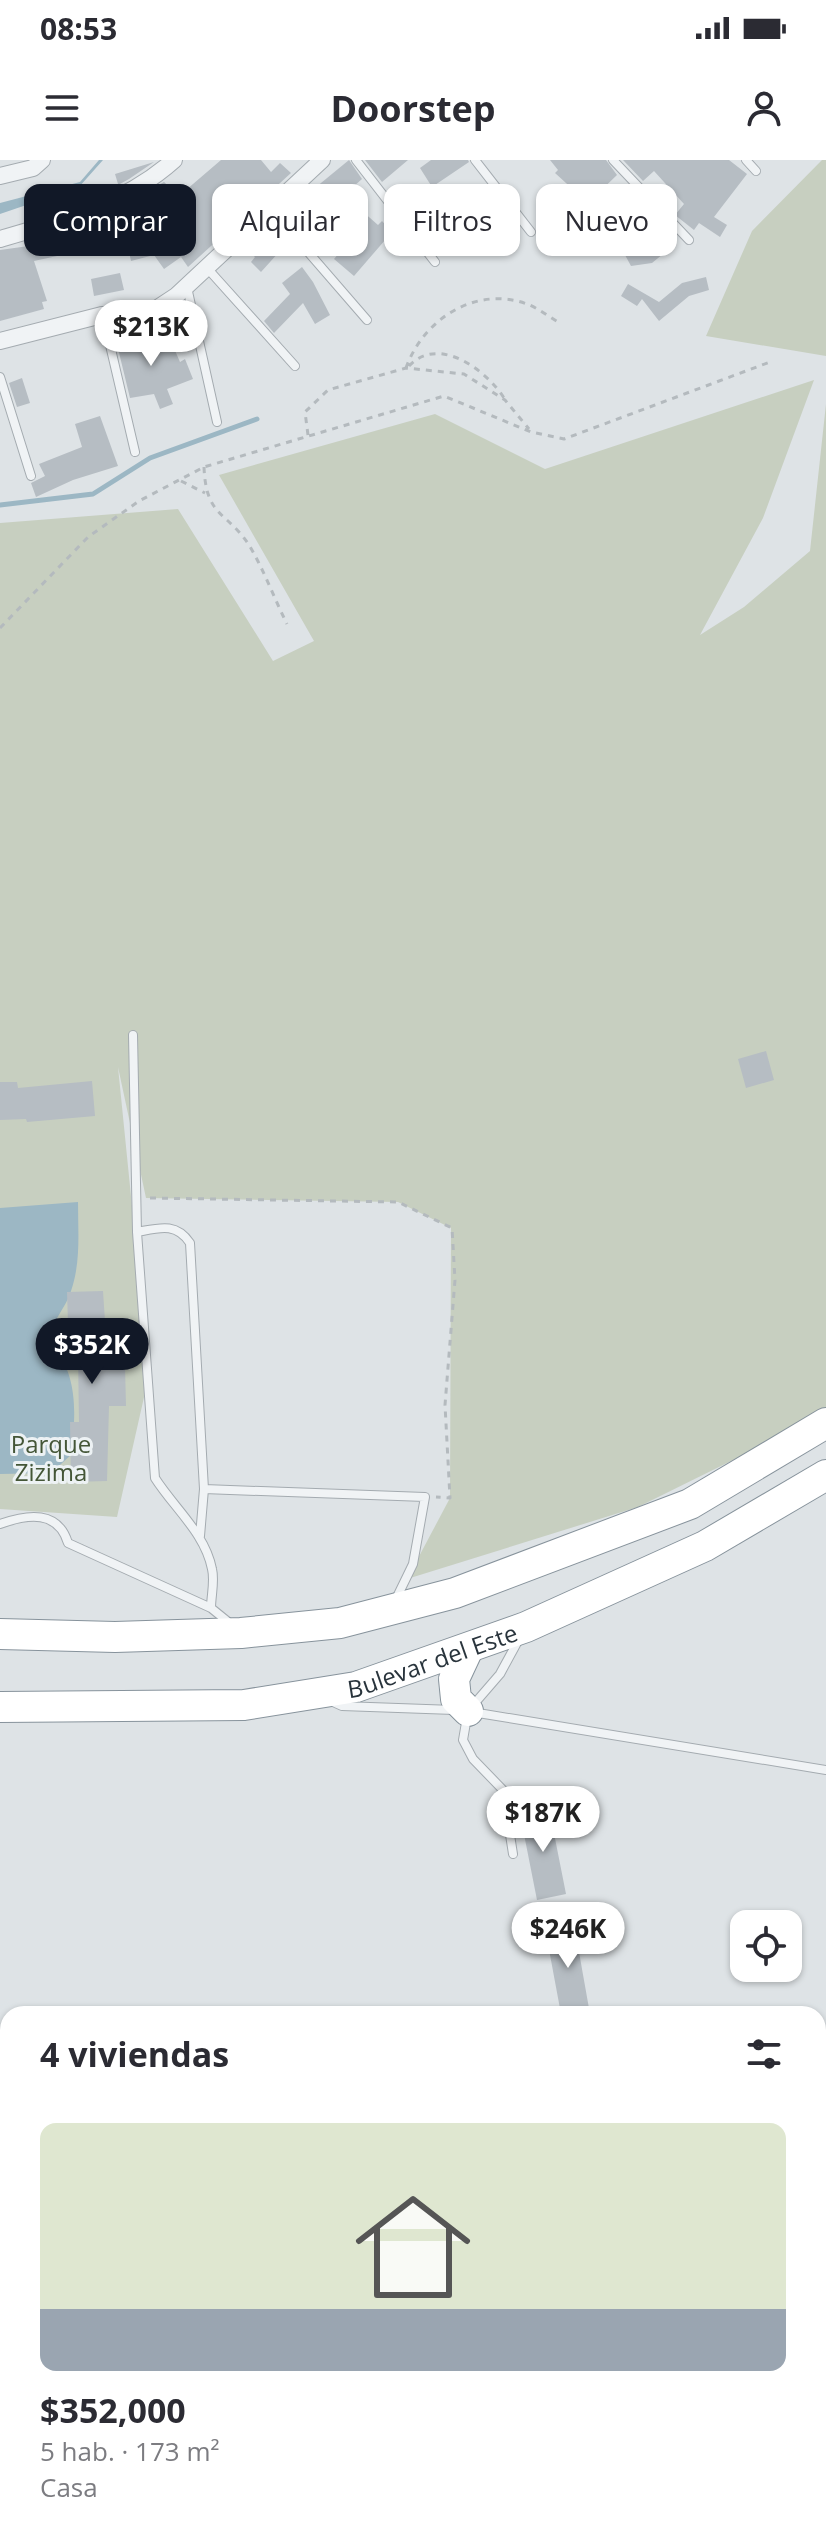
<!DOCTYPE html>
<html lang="es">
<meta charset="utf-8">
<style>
:root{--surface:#fff;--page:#f7f7f7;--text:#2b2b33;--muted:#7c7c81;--line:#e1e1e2;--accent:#111827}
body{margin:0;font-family:"Open Sans",sans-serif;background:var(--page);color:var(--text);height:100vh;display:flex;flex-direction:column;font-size:30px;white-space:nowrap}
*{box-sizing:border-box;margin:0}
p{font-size:26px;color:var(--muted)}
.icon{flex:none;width:44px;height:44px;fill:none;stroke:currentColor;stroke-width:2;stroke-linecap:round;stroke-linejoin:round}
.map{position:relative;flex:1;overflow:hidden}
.details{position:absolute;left:0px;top:1846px;width:826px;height:538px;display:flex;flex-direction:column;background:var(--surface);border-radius:24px 24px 0 0;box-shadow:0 2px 6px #0004}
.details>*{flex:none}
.top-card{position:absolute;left:24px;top:24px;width:778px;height:72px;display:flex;gap:16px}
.tools{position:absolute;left:730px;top:1750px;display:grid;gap:16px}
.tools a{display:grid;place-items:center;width:72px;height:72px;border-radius:16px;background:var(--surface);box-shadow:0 2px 6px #0004;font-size:40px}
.price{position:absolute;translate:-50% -68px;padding:0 18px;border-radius:28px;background:#fff;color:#222;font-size:26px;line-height:52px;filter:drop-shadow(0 2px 4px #0008)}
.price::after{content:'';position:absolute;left:50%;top:48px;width:24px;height:18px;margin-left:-12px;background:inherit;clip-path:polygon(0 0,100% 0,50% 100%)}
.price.selected{background:var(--accent);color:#fff}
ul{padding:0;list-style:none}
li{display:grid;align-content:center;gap:16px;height:424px;padding:0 40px}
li+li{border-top:2px solid var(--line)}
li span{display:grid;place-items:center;height:248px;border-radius:16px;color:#555}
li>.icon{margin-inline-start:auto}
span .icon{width:144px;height:144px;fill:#fffc;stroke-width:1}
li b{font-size:34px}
h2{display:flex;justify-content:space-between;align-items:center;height:96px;padding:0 40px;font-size:34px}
.tag{padding:0 28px;border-radius:16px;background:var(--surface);box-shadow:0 2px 6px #0004;font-size:28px;line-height:72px}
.tag.selected{background:var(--accent);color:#fff}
.status{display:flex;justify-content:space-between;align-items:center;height:56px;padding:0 40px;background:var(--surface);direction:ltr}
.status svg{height:22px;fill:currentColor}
header{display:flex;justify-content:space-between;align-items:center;height:104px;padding:0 40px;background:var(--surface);font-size:36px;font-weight:700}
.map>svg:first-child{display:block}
.green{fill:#c7cfc0}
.water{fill:#9cb7c4}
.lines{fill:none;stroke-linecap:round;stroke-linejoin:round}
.stream{stroke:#9cb7c4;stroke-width:5}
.building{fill:#b6bdc3}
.lane-casing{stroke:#a4abb0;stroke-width:10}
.street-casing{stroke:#a4abb0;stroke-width:18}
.highway-casing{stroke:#87939c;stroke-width:32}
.path{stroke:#b4babe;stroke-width:3;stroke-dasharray:6 6;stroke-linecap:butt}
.lane{stroke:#f0f3f5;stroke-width:8}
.street{stroke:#f0f3f5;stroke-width:16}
.highway{stroke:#fff;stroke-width:30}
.labels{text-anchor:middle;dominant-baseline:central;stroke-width:6;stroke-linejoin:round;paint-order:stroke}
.park-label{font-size:24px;fill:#445637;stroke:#edf2f4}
.street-label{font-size:24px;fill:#29343c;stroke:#edf2f4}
</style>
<div class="status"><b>08:53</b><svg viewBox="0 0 49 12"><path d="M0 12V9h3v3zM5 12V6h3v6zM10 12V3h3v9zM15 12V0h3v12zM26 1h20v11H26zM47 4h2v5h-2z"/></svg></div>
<header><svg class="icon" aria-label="menu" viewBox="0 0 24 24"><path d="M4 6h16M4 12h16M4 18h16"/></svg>Doorstep<svg class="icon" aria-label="person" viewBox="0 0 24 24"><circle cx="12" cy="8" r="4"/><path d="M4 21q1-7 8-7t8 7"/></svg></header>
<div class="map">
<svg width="826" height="2383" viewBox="0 0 826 2383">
<rect width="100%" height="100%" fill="#dee3e6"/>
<path class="green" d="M822 0H826V196L706 176 752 71Z
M814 220 763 358 700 475 744 447 810 391 826 244V1254L638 1347 407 1419 450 1338 451 1068 398 1042 146 1038 118 907 149 1215 117 1357 0 1349V363L178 349 273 501 314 481 219 315 435 254 545 309Z"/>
<path class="water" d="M99 0H103L79 27 0 54V43L80 22Z
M78 1042C78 1072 81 1102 71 1131 64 1152 52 1158 50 1182 79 1214 76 1255 71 1295L51 1313 0 1314V1048Z"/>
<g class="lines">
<path class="stream" d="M0 345 93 334 150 298 257 259"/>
</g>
<path class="building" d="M221 0H261L271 12 280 3 291 13 188 107 181 97 164 109 154 95 131 101 126 78 105 56 164 22 179 36Z
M349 0 362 19 344 35 378 65 382 61 392 72 354 116 334 99 357 72 329 48 301 73 283 52 307 29 310 32Z
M365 0H408L382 22Z
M431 0H468L469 2 432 27 420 8Z
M550 0H606L617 15 588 43 555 13 558 10Z
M623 0H729L747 14 714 57 727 65 720 77 699 63 694 70 675 55 684 44 654 11 643 21Z
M154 2 129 19 109 30 35 57 59 46 58 43 74 38 75 41 118 24 115 14Z
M636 40 674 85 652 103 631 106 607 62Z
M96 59 99 87 34 101 47 141 42 142 44 149 0 161V90L43 84 41 78Z
M272 61 289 81 261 112 251 102 255 97 245 87Z
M491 65H513L514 81H491Z
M302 107 313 122 330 155 315 164 303 143 274 173 264 161 290 134 282 123Z
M120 113 124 130 94 136 91 119Z
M706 117 709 130 689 136 659 161 642 139 637 146 621 136 628 124 659 142 682 123Z
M114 172 129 178 139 173 145 189 170 179 180 202 185 199 193 219 167 229 173 244 160 249 154 234 130 238Z
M22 218 30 243 17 247 9 223Z
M100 256 118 306 73 320 36 337 31 323 45 316 39 304 82 287 75 264Z
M766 891 774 920 746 928 738 899Z
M92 921 95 956 27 962 26 959 0 960V922H17L18 928Z
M103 1131 108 1207 125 1206 126 1246H109L107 1321 71 1322 70 1262H79L78 1194H69L67 1132Z
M549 1648 566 1734 537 1740 520 1654Z
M574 1764 590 1854H561L545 1768Z"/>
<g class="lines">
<defs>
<path id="lane" d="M356 0 435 102
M475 0 531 72
M613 0 689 80
M746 0 756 11
M270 48 367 160
M207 108 295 206
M187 127 217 262
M103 155 135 292
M0 217 31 316
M133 875 137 1072 155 1318C174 1348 205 1373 212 1409 215 1421 211 1436 211 1448L232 1465
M137 1072C159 1068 176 1062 190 1083L204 1329 200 1376
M204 1329 425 1337 413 1404 395 1441
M0 1364C28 1354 58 1350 68 1383L211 1448
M333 1542 342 1546 454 1550
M472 1552 826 1610
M513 1694 503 1630 473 1599 463 1580 468 1551 500 1514 519 1479"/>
<path id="street" d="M0 16 33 8 42 0
M0 79C62 61 125 44 174 0
M0 181 102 155 129 167 176 136 322 0
M0 2328 8 2324
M204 2376 219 2383
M168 2383 171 2376"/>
<g id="highway">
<path d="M0 1474 115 1477 241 1473 340 1463 455 1433 690 1344 826 1263"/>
<path d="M468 1489 454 1519 456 1539 468 1551"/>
<path id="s1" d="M0 1547 244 1545 356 1527 526 1467 705 1386 826 1315"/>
</g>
</defs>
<use href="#lane" class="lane-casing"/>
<use href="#street" class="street-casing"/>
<use href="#highway" class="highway-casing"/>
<path class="path" d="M409 206C439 174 487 211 504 238
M406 208C423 160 475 125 527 144 538 148 549 157 560 163
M308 275 305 252 328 230 406 208 464 214 505 240 529 269
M204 307C206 358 227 351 249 385 264 410 274 438 287 464
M181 321 205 333
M0 468 88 377 139 341 204 307 444 236 531 272 564 279 770 202
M150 1038 398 1042 452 1068 455 1120 445 1245 450 1338 436 1337"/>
<use href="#lane" class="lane"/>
<use href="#street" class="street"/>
<use href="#highway" class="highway"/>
</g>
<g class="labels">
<g class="park-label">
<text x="51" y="1283">Parque<tspan x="51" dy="28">Zizima</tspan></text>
</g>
<g class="street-label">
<text stroke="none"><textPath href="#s1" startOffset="438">Bulevar del Este</textPath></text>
</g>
</g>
</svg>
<div class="tools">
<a><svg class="icon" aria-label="locate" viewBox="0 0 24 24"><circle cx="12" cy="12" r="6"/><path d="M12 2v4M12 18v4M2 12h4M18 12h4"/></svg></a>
</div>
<b class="price" style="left:151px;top:208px">$213K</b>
<b class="price selected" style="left:92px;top:1226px">$352K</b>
<b class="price" style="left:543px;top:1694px">$187K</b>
<b class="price" style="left:568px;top:1810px">$246K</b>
<div class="top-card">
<a class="tag selected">Comprar</a>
<a class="tag">Alquilar</a>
<a class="tag">Filtros</a>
<a class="tag">Nuevo</a>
</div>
<section class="details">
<h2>4 viviendas<svg class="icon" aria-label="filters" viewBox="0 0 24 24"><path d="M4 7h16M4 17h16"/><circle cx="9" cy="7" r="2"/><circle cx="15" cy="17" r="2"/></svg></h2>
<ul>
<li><span style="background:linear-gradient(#dfe7d0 75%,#9aa5b1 0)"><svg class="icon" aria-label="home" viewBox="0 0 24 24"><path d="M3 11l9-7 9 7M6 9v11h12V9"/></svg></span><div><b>$352,000</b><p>5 hab. · 173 m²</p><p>Casa</p></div></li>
</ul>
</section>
</div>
